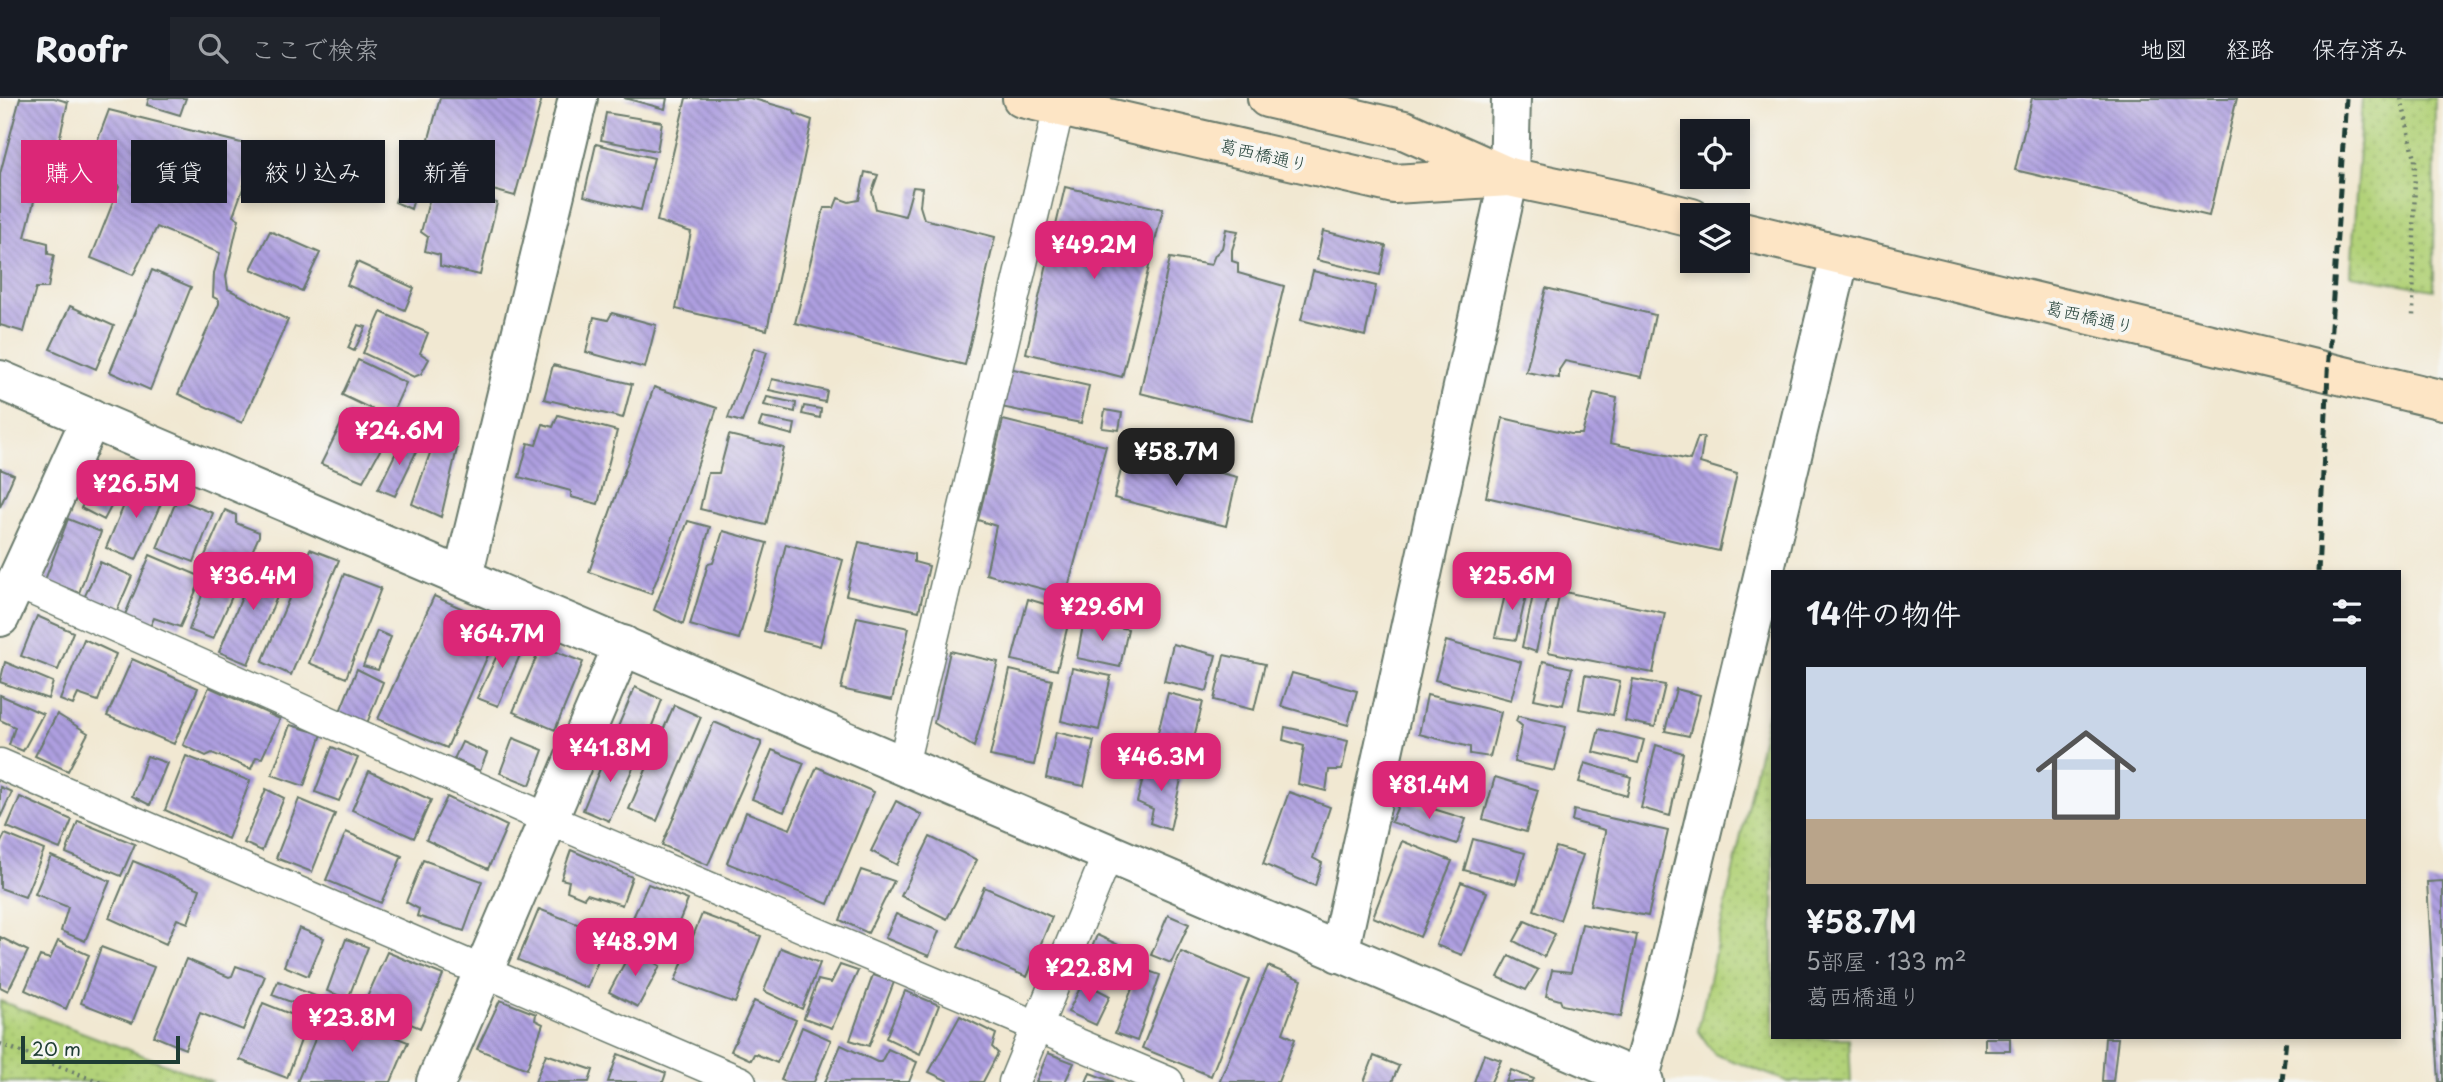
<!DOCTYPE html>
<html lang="ja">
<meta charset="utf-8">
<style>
:root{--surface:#171b24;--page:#20242c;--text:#f1f3f6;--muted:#9ea1a6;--line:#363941;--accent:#db2777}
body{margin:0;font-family:"Playpen Sans","Klee One",sans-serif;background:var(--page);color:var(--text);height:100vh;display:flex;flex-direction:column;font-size:26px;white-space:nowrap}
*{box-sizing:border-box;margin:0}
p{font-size:23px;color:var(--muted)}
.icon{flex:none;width:38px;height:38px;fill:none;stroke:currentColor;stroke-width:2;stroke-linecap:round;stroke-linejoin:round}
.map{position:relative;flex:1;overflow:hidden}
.side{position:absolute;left:1771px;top:472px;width:630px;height:469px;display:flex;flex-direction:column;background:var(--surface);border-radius:0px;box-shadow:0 4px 10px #0003}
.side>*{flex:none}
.top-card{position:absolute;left:21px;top:42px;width:665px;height:63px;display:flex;gap:14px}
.buttons{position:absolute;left:1680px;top:21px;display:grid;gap:14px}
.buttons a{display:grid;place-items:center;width:70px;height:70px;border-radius:0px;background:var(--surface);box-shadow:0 4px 10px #0003;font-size:35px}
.scale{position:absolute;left:21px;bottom:18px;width:159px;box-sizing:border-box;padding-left:7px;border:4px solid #1f3d34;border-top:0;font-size:19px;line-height:24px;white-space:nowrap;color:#1f3d34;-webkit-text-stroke:5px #f6f6f2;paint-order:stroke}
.price{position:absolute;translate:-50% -60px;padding:0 16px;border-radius:14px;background:var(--accent);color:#fff;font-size:23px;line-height:46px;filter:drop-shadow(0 2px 4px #0008)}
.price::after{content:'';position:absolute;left:50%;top:42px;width:21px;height:16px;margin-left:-10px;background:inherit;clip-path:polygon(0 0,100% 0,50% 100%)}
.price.on{background:#222;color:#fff}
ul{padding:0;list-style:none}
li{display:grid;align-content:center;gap:14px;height:371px;padding:0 35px}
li+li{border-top:2px solid var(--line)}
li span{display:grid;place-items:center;height:217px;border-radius:0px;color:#555}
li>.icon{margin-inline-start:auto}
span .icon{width:126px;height:126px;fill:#fffc;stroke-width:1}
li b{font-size:30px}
h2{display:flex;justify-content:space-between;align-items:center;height:84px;padding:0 35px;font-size:30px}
.tag{padding:0 24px;border-radius:0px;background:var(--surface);box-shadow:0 4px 10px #0003;font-size:24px;line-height:63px}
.tag.on{background:var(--accent);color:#fff}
header{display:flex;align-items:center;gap:42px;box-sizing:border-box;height:98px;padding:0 35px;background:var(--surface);border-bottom:2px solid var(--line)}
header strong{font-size:33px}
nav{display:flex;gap:38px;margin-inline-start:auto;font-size:24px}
.search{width:490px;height:63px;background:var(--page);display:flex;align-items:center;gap:18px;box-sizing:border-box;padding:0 24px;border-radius:0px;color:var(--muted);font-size:26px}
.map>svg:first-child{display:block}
.park{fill:url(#park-dots);stroke:#688856;stroke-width:2}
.building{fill:url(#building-back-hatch)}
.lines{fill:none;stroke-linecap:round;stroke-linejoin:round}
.service-casing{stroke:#68796b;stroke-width:33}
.minor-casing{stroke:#68796b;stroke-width:42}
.tertiary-casing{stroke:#68796b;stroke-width:42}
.secondary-casing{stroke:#68796b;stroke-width:42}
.path{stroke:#68796b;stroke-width:4.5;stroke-dasharray:2 5;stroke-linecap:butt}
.service{stroke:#fff;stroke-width:30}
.minor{stroke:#fff;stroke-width:38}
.tertiary{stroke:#fff;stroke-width:38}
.secondary{stroke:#fde5c5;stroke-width:38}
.rail{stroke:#1f3d34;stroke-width:5;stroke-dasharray:10 5;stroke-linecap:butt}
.labels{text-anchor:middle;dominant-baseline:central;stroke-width:7;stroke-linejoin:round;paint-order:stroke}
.street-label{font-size:18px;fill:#1f3d34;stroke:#f6f6f2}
</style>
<header>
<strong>Roofr</strong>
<div class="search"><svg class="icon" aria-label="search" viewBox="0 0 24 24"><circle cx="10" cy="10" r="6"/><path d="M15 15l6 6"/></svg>ここで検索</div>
<nav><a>地図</a><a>経路</a><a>保存済み</a></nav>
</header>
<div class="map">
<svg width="2443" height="984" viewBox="0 0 2443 984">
<defs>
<pattern id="park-dots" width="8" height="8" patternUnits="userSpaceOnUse" patternTransform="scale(1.75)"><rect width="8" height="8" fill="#b2d279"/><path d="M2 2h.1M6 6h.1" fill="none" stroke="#99b569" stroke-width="1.8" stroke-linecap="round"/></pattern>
<pattern id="building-back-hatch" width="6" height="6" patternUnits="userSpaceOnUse" patternTransform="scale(1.75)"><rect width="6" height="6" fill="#ae9fe0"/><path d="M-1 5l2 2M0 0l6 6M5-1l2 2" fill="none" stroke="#8d83b6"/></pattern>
</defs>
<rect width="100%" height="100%" fill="#f6f6f2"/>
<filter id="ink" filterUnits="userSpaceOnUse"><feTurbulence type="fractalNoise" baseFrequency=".0143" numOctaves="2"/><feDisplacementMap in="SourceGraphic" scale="14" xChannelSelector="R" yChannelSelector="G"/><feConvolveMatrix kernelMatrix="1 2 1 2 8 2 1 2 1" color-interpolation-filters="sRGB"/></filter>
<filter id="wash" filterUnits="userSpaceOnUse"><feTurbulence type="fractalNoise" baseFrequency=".00686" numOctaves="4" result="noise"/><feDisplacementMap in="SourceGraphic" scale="28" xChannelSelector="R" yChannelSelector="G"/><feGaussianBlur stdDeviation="1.57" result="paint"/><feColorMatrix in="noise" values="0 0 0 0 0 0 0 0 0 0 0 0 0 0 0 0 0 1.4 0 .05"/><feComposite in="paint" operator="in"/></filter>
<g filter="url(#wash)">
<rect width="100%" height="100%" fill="#f1e8d2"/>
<path class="park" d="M2362 0H2435L2434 192 2351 177Z
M1773 592V940H1849L1851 984H1789L1714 956 1698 932Z
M0 903 213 984H0Z"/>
<g id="blocks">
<path class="building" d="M20 0H54L68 4 53 68 43 67 25 139 48 145V156L54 157 48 190H36L24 234 0 227V76Z
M149 0H186L180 17 147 7Z
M440 0H542L515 98 452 81 454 68 424 59Z
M624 0H667L665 11Z
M686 0H750L793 12 795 16 812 22 767 232 676 211 691 134 657 123Z
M2032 0H2237L2209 118 2015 72Z
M109 12 241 45 256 54 233 118 239 121 226 178 228 191 288 222 242 325 178 296 219 206V202L213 199 214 175 220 155 157 129 133 177 91 160 119 89 118 87 84 78Z
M606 15 662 24 657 53 601 42Z
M596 46 654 60 641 112 584 98Z
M865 74 878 77 872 94 876 111 905 118 913 89 922 90 920 108 924 121 995 139 965 267 795 225 824 110H834L838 100 849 104 859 102Z
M402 86 417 89 411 111 395 104Z
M1065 89 1163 111 1122 279 1026 255Z
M431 95 465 103 467 98 497 105 480 177 440 168V157L425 153 428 139 421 134Z
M1226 131 1238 133 1232 152V163L1238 165V175L1284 188 1252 323 1140 295 1170 160 1211 167 1215 157 1222 150Z
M270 133 320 155 302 193 251 171Z
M1323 133 1386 148 1380 177 1317 162Z
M357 164 414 190 405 212 347 187Z
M152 172 191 189 150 292 110 274Z
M1313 173 1376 188 1365 238 1301 222Z
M1546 190 1655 217 1642 279 1565 263 1559 272V280L1526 274Z
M70 208 114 228 96 271 50 251Z
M381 214 428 235 420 255 429 261 421 276 414 279 363 255Z
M612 215 656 227 645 270 586 254 594 219 608 222Z
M358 227 366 229 354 253 348 250Z
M754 250 767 254 742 324 728 320Z
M358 262 406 285 390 320 342 297Z
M553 267 632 286 623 320 544 301Z
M1009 270 1089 288 1081 325 1001 309Z
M772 281 827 293 825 304 769 292Z
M654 289 717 310 671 445 651 496 589 474Z
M1594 295 1617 300 1610 345 1690 362 1698 339H1704L1700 365 1737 376 1719 453 1486 399 1503 320 1571 336H1582Z
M767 299 796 305 795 314 764 307Z
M804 308 821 311 820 320 802 316Z
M1105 312 1122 315 1119 332 1102 330Z
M347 314 389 336 363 383 321 366Z
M558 317 617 333 598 406 571 399V393L519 379 528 345 536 347 543 326 553 329Z
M762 320 795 326 793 337 759 328Z
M1003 322 1106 348 1066 497 986 476 996 428 978 422Z
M729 337 784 350 766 427 700 411 708 375H719Z
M403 340 419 348 395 398 378 391Z
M434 344 457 351 441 419 412 406Z
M1126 352 1237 379 1226 428 1114 400Z
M103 368 126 380 104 422 81 410Z
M0 371 14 377 0 409Z
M135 381 166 394 136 462 106 450Z
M177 401 213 415 194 464 157 450Z
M225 412 236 417V425L259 434V438L213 541 189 532 210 476 200 469Z
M68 421 101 434 79 495 45 482Z
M688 423 710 429 683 526 654 512Z
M723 433 767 445 739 541 690 527 708 466 713 465Z
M859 444 914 456V464L929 468 919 513 846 497Z
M786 446 843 462 820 548 764 533Z
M310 451 339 462 291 577 262 564Z
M150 457 202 479 180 529 154 520 150 529 124 519Z
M257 463 287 476 248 566 219 554Z
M100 464 132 478 116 515 84 500Z
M344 476 381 490 346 580 309 565Z
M1536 483 1551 486 1536 554 1522 549Z
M1508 484 1528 489 1516 542 1495 539Z
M1560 493 1665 515 1653 575 1548 554Z
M434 498 501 528 447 650 378 621Z
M1028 501 1071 514 1057 572 1012 562Z
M37 518 73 534 58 572 21 558Z
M857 519 909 530 892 602 841 591Z
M1084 522 1128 531 1120 569 1077 560Z
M377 533 391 539 378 572 363 568Z
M507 536 526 543 498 608 477 600Z
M84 541 116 556 98 603 78 596 73 607 60 602Z
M1446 543 1521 564 1511 602 1435 582Z
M1173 546 1216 557 1207 593 1164 583Z
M541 548 583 564 555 632 513 614Z
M950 553 998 564 974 649 934 625Z
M1224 557 1265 566 1254 612 1214 602Z
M132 561 198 590 174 646 107 618Z
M1543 563 1572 570 1563 607 1534 601Z
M5 564 53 584 48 601 0 584Z
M1072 570 1111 578 1099 632 1061 623Z
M357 571 383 584 366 628 339 616Z
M1010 572 1052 582 1034 667 990 658Z
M1292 575 1357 593 1348 627 1281 608Z
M1585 577 1620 584 1613 617 1579 611Z
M1633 581 1665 587 1655 629 1625 623Z
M209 589 280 621 262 660 256 659 251 671 212 655 206 658 183 647Z
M635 589 662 602 646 643 617 631Z
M1676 591 1700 597 1689 638 1665 633Z
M1168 595 1203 604 1188 663 1153 654Z
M0 597 43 616 23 653 9 647 15 629 0 622Z
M1427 597 1501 614 1490 659 1470 656V649L1419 636Z
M674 607 701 619 657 723 629 711Z
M57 616 88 635 68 673 35 658Z
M1518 618 1566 629 1555 673 1514 664 1522 628 1516 623Z
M714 624 761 644V647L708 767 662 747Z
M290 627 322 636 304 688 272 677Z
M1285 629 1348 643 1342 672H1329L1326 693 1298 686 1304 648 1283 642Z
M1599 631 1644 642 1638 665 1593 654Z
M1056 634 1094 643 1084 688 1046 680Z
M513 640 543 652 530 687 500 675Z
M462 644 487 655 480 673 454 661Z
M1656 647 1683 655 1670 718 1641 710Z
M332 649 358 660 339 703 315 694Z
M609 649 637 661 609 723 583 712Z
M772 652 804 665 784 714 752 701Z
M147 658 167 665 150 707 132 698Z
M186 658 250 683 228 741 165 712Z
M1147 665 1183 672 1170 732 1150 725 1153 711 1137 704Z
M1585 665 1631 679 1627 698 1579 684Z
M817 669 874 694 828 806 727 765 746 714 790 731Z
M369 673 431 702 414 740 352 712Z
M1495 679 1538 692 1526 734 1483 721Z
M0 689 12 694 0 720Z
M266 691 284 700 262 753 244 745Z
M1289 694 1330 709 1313 760 1322 765 1315 788 1263 766Z
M20 699 72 722 60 751 7 729Z
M447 699 507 728 488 771 426 742Z
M299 701 335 716 312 774 276 760Z
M1401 701 1466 721 1457 746 1391 724Z
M896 703 922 717 897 767 871 753Z
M1574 712 1668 733 1648 818 1590 807 1605 735V732L1572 723Z
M78 723 135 746 121 778 66 755Z
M346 734 402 758 381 805 326 782Z
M5 736 44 752 25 799 0 790V746Z
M930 739 977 762 947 821 901 798Z
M1473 741 1525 755 1516 786 1464 772Z
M1402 743 1452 763 1420 839 1373 819Z
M1556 749 1583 757 1560 822 1534 812Z
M571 752 632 779 622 807 587 796 584 800 567 793 569 783 561 781Z
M51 758 110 783 85 843 61 833 68 809 35 796Z
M423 762 482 783 464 833 417 818 419 811 406 804Z
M133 763 200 791 188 825 177 821 166 846 109 820Z
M861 772 894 783 868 835 840 822Z
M2443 783V984H2439L2427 784Z
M1461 784 1487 794 1462 857 1436 847Z
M648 786 688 802 668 851 627 833Z
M984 789 1052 819 1027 879 958 849Z
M539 811 608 838 587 890 518 862Z
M702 816 761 838 735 905 675 883Z
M896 816 939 833 929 858 885 840Z
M1168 817 1189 826 1171 865 1151 857Z
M1525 823 1555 836 1544 859 1514 843Z
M1582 826 1637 837 1621 919 1562 907 1560 902 1546 898 1552 872 1571 874Z
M299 830 324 840 308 878 284 868Z
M1097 837 1134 854 1117 888 1083 871Z
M0 839 28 853 8 893 0 889Z
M346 841 368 849 348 901 327 893Z
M58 843 89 857 66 911 25 892 40 858 50 861Z
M101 849 154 869 132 925 81 905Z
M781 850 820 865 802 911 764 893Z
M632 851 660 868 638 909 609 894Z
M387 854 443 877 420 930 364 906Z
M1181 854 1249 882 1211 978 1142 950Z
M1509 858 1538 872 1526 892 1498 879Z
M186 861 229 879 232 878 236 868 265 878 243 932 200 915 185 951 154 938Z
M840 867 858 873 832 930 804 920 818 882 831 885Z
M1268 868 1302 882 1283 935 1295 941 1278 984H1219Z
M1140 870 1160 877 1137 943 1115 935Z
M873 877 894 884 869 948 850 942Z
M278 883 323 901 318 914 272 897Z
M1083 884 1110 898 1096 927 1068 914Z
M905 893 939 907 920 956 886 940Z
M500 902 536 916 535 922 543 926 527 971 477 951Z
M754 903 796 922 777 965 756 956H754L751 962 731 953Z
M263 905 308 923 287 980 240 962Z
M327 913 408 944 391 984H297Z
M960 918 996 936 992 949 998 955 983 984H950L929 974Z
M802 929 831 942 814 984H786L781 982Z
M1985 940H2010V953H1985Z
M2105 940H2118L2113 983H2102Z
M841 947 877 964H881L888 951 917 964 909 984H825Z
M1048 955 1074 965 1065 984H1036Z
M546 956 593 972 589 984H535Z
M618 956 666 975 663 984H608Z
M1484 956 1501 962 1491 984H1474Z
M1374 958 1399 968 1392 984H1364Z
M1511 972 1534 981 1532 984H1506Z
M1090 975 1114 984H1086Z"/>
</g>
</g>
<g filter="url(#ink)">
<use href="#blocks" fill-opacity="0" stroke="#68796b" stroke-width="2"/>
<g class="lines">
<defs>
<path id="service" d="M15 484 548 721 1168 984
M0 666 741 984
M903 667 1059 9
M1014 984 1108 756"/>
<path id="minor" d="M463 478 578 0
M0 519 91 320
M1339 855 1509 79
M1639 982 1658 915 1840 158
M436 984 623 547"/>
<path id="tertiary" d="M1509 79 1511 0
M0 282 1644 984"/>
<path id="secondary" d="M1022 0 1394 86 1509 79
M1267 0 1404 32 1509 79 1628 104 1692 120
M1738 132 2443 302"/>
</defs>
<use href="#service" class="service-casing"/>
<use href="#minor" class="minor-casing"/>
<use href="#tertiary" class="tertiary-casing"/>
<use href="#secondary" class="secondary-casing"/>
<path class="path" d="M2401 0 2415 60 2413 221
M0 946 100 984"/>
<use href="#service" class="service"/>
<use href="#minor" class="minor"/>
<use href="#tertiary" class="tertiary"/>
<use href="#secondary" class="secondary"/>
<path class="rail" d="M2318 474 2328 275 2346 0
M2282 984 2286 940"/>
</g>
</g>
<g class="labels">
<g class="street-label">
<text transform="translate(1264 56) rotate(13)">葛西橋通り</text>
<text transform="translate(2090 218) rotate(13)">葛西橋通り</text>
</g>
</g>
</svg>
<div class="buttons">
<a><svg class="icon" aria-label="locate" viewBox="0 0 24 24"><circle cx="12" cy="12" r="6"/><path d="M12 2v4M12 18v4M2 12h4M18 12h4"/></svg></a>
<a><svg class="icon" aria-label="layers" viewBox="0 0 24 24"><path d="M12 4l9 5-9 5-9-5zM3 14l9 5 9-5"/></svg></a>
</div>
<div class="scale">20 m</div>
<b class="price" style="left:1094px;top:183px">¥49.2M</b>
<b class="price" style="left:399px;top:369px">¥24.6M</b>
<b class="price on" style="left:1176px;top:390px">¥58.7M</b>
<b class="price" style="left:136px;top:422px">¥26.5M</b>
<b class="price" style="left:253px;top:514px">¥36.4M</b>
<b class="price" style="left:1512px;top:514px">¥25.6M</b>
<b class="price" style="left:1102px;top:545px">¥29.6M</b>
<b class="price" style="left:502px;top:572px">¥64.7M</b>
<b class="price" style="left:610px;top:686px">¥41.8M</b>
<b class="price" style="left:1161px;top:695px">¥46.3M</b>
<b class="price" style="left:1429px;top:723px">¥81.4M</b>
<b class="price" style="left:635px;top:880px">¥48.9M</b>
<b class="price" style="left:1089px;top:906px">¥22.8M</b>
<b class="price" style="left:352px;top:956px">¥23.8M</b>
<div class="top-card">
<a class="tag on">購入</a>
<a class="tag">賃貸</a>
<a class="tag">絞り込み</a>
<a class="tag">新着</a>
</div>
<section class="side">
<h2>14件の物件<svg class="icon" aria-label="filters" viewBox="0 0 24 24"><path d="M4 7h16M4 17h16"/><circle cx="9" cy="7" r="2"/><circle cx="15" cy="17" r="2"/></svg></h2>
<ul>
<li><span style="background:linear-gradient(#c9d6e8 70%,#b9a48a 0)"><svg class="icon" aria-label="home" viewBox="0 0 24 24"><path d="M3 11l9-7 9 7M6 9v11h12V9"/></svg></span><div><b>¥58.7M</b><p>5部屋 · 133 m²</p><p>葛西橋通り</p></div></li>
</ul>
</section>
</div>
